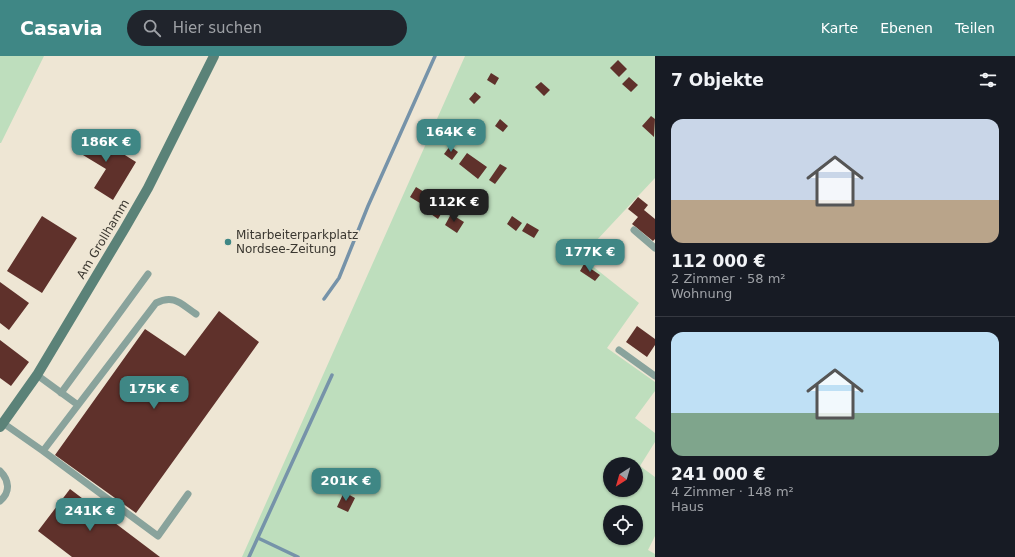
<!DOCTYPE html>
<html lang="de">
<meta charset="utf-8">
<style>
:root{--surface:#171b24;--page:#20242c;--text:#f1f3f6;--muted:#9ea1a6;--line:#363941;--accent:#3f8785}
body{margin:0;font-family:"DejaVu Sans",sans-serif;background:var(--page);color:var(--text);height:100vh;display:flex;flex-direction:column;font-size:15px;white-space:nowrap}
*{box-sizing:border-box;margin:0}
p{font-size:13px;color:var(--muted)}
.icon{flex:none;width:22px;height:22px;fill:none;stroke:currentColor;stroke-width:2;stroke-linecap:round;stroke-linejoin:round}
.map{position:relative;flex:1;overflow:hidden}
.sheet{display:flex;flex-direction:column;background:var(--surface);width:360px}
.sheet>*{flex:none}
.needle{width:26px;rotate:217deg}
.fabs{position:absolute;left:603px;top:401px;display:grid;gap:8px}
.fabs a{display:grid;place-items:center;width:40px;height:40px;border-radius:50%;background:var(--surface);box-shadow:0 1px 3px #0004;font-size:20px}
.price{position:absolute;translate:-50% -34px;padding:0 9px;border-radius:8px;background:var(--accent);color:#fff;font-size:13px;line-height:26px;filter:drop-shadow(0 1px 2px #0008)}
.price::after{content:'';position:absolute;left:50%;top:24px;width:12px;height:9px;margin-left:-6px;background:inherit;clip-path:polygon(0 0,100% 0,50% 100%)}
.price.active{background:#222;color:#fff}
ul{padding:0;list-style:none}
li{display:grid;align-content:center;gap:8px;height:212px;padding:0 16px}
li+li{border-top:1px solid var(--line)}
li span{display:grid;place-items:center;height:124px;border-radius:12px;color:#555}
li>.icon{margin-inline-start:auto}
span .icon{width:72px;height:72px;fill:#fffc;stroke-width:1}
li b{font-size:17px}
h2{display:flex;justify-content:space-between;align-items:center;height:48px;padding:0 16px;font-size:17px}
header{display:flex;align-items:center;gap:24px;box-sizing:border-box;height:56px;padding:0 20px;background:var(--accent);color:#fff}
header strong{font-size:19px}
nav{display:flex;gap:22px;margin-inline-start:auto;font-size:14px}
.search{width:280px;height:36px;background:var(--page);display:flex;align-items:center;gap:10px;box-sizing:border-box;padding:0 14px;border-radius:22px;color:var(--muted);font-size:15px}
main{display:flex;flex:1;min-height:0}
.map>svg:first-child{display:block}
.green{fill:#bedebd;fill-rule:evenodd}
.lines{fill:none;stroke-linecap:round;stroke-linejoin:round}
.stream{stroke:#7693a9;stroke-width:3.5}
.building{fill:#5f312b}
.lane{stroke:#89a39c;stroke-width:7}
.secondary{stroke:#5b8278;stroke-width:10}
.poi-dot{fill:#3f8785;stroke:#eee6d4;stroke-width:1.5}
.labels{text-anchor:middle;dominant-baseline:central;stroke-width:4;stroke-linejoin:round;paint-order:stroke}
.poi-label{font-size:12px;fill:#3a3730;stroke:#eee6d4;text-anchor:start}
.street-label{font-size:12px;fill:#3a3730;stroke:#eee6d4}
</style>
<header>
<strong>Casavia</strong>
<div class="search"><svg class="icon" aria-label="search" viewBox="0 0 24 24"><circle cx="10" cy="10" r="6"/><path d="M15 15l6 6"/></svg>Hier suchen</div>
<nav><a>Karte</a><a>Ebenen</a><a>Teilen</a></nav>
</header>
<main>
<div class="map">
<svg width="655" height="501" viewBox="0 0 655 501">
<rect width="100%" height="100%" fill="#eee6d4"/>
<path class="green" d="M0 0H44L1 87H0Z
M465 0H655V122L581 201 639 247 607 292 655 326V335L635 362 655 377V386L640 410 655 421V480L648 494 655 498V501H242ZM610 408H636V434H610ZM610 456H636V482H610Z"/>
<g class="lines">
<path class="stream" d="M324 243 339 222 368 150 435 0
M258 482 298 501
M249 501 332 319"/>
</g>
<path class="building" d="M618 4 627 13 619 21 610 12Z
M491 17 499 22 495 29 487 24Z
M629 21 638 29 631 36 622 28Z
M541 26 550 34 544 40 535 31Z
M475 36 481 41 474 48 469 43Z
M651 60 655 63 654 81 642 70Z
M500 63 508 70 503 76 495 70Z
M85 74 136 106 113 144 94 132 106 113 73 93Z
M450 90 458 96 452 104 444 98Z
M467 97 487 111 478 123 459 108Z
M500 108 507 112 495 128 489 124Z
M416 131 426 137 420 147 410 141Z
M638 141 648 149 644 154 655 163V183L653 185 632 168 638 161 628 153Z
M434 146 444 153 438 163 428 156Z
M451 158 464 166 457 177 445 169Z
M42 160 77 182 42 237 7 215Z
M512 160 522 167 516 175 507 168Z
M527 167 539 174 534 182 522 175Z
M584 208 600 219 595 225 580 215Z
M0 226 29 247 9 274 0 267Z
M219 255 259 286 136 457 55 399 145 273 185 300Z
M637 270 655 283V289L647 301 626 286Z
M0 284 29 306 11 330 0 322Z
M70 433 160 501H72L38 475Z
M344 436 355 442 348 456 337 451Z"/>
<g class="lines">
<path class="lane" d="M634 174 655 192
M619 294 655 320
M37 319 78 349
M61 337 148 218
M3 367 43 395
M0 415C9 424 11 436 0 445
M188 438 158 480 43 395 156 247C174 238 181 248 196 258"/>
<path class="secondary" d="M0 371 37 319 125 172 148 132 214 0"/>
</g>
<circle class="poi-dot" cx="228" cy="186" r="4"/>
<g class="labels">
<g class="poi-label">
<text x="236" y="179">Mitarbeiterparkplatz<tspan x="236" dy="14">Nordsee-Zeitung</tspan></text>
</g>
<g class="street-label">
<text transform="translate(103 183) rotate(-59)">Am Grollhamm</text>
</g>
</g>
</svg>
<div class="fabs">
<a><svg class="needle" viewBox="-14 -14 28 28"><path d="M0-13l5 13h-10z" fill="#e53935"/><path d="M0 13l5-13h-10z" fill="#9ea1a6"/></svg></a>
<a><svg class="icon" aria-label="locate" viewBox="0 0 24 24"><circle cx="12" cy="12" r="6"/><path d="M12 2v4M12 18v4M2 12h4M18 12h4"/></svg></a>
</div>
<b class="price" style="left:451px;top:97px">164K €</b>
<b class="price" style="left:106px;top:107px">186K €</b>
<b class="price active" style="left:454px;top:167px">112K €</b>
<b class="price" style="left:590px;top:217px">177K €</b>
<b class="price" style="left:154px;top:354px">175K €</b>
<b class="price" style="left:346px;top:446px">201K €</b>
<b class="price" style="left:90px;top:476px">241K €</b>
</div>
<section class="sheet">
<h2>7 Objekte<svg class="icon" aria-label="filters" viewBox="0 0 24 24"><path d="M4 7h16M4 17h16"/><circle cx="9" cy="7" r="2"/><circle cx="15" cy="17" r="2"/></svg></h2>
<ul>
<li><span style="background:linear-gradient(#c9d6e8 65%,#b9a48a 0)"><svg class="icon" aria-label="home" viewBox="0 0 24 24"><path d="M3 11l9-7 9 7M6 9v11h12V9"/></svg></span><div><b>112 000 €</b><p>2 Zimmer · 58 m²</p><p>Wohnung</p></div></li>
<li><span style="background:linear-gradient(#bfe0f5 65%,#7fa58c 0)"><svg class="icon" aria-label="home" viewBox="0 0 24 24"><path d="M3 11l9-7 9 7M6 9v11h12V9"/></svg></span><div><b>241 000 €</b><p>4 Zimmer · 148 m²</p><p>Haus</p></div></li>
</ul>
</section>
</main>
